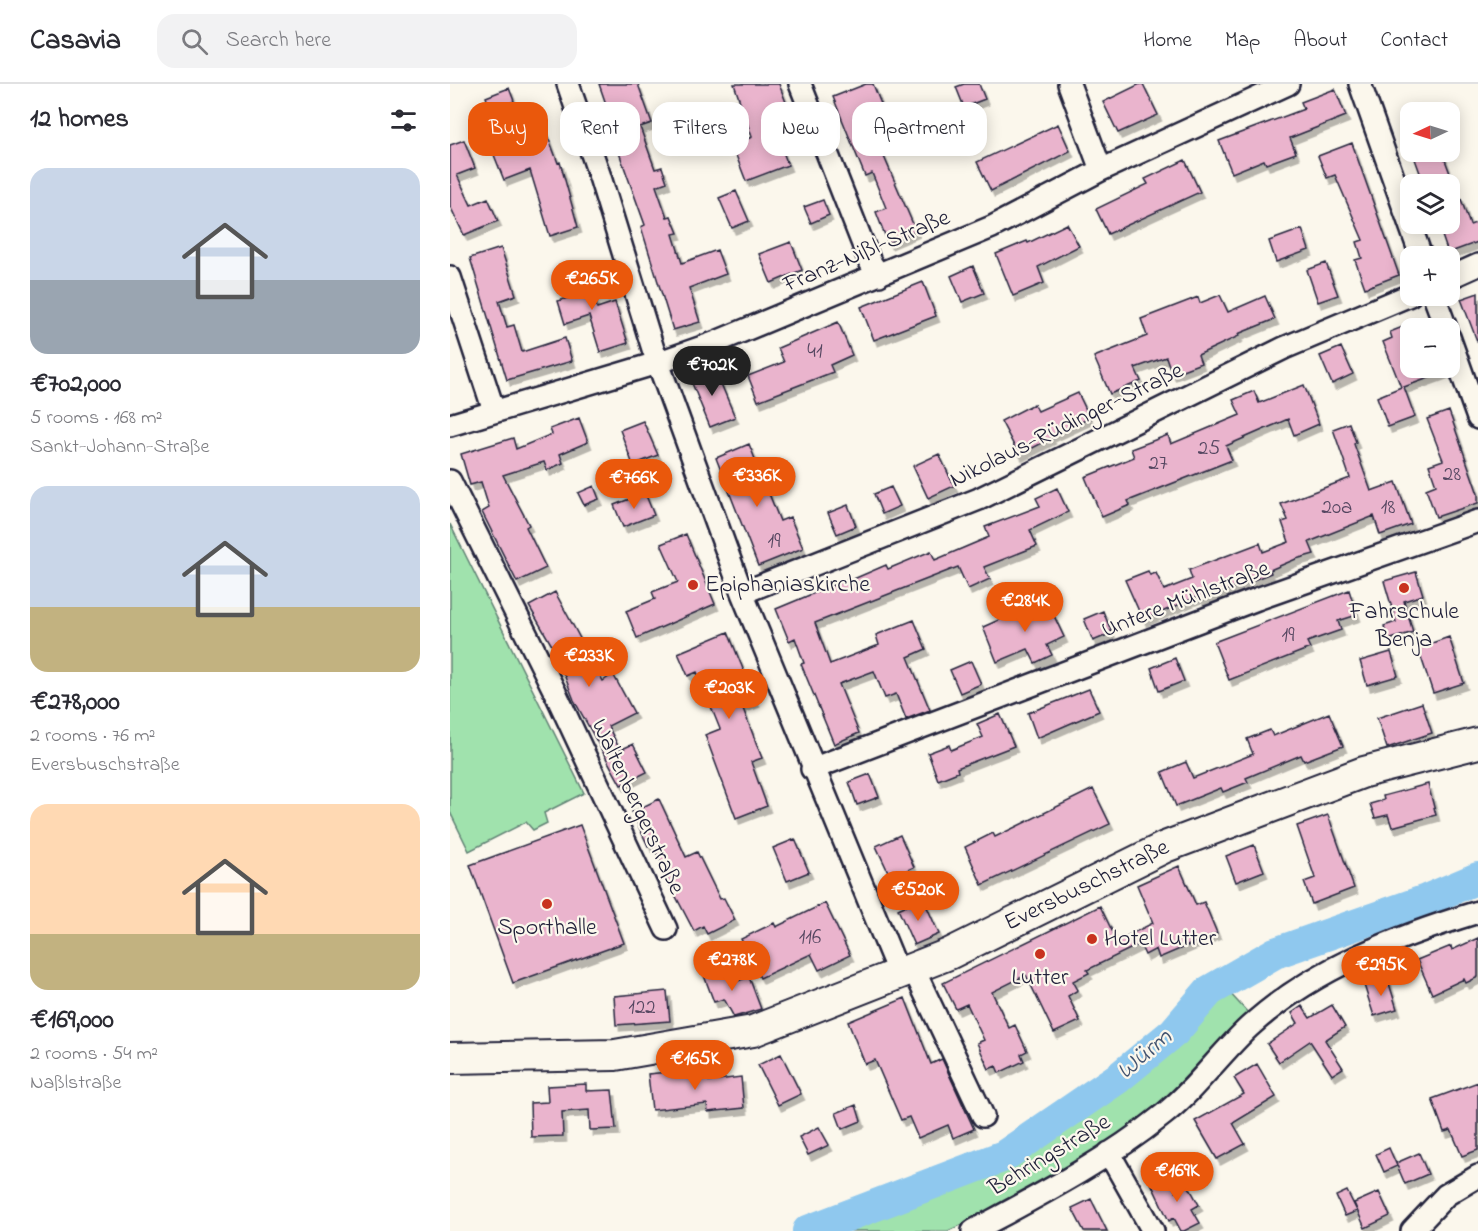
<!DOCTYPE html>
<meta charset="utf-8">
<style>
:root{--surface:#fff;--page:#f2f2f3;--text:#2b2b33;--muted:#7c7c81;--line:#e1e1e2;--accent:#ea580c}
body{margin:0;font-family:"Indie Flower",sans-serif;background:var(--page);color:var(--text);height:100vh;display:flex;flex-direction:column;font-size:22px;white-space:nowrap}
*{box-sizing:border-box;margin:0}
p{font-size:20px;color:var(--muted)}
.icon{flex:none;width:33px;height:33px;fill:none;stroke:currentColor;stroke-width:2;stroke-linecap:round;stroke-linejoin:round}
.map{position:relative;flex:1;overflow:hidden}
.drawer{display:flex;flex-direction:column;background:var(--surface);width:450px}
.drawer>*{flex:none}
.guide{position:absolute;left:18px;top:18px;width:570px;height:54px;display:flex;gap:12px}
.needle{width:39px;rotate:266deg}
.fabs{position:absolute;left:950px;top:18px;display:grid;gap:12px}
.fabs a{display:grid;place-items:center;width:60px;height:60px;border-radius:12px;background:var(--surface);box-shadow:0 3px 15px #0003;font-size:30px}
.price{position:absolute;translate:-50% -51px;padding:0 14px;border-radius:21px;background:var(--accent);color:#fff;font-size:20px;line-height:39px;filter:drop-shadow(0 2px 3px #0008)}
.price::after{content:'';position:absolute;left:50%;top:36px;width:18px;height:14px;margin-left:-9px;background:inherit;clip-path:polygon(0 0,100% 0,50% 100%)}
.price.on{background:#222;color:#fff}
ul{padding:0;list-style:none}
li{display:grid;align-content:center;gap:12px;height:318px;padding:0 30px}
li span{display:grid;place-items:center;height:186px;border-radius:18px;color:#555}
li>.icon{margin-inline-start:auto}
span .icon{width:108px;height:108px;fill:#fffc;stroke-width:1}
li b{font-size:26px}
h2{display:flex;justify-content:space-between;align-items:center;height:72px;padding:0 30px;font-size:26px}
.chip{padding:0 21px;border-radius:18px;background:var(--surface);box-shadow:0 3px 15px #0003;font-size:21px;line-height:54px}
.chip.on{background:var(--accent);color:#fff}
header{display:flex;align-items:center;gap:36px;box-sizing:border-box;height:84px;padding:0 30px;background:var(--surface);border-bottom:2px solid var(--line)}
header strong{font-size:28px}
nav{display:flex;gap:33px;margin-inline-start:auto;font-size:21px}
.search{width:420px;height:54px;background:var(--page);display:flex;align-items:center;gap:15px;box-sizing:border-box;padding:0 21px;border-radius:18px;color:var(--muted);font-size:22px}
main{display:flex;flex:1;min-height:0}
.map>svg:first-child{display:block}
.green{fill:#a0e2ad;stroke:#618274;stroke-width:1.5}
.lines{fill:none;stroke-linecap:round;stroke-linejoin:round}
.river{stroke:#8fc8ee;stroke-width:32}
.building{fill:#eab4cd;stroke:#22223b;stroke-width:1.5;filter:url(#shadow)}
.street-casing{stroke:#22223b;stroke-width:26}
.secondary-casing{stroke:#22223b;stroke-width:34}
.street{stroke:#fbf7ec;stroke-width:21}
.secondary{stroke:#fbf7ec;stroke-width:30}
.poi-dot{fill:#c8321e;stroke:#fbf7ec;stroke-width:2}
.labels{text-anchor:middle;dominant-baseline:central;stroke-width:4.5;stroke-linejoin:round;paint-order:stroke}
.number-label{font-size:21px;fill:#544660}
.street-label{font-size:24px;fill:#22223b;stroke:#fbf7ec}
.poi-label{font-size:24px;fill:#22223b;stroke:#fbf7ec}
.water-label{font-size:26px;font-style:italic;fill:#435471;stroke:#fbf7ec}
</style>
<header>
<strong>Casavia</strong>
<div class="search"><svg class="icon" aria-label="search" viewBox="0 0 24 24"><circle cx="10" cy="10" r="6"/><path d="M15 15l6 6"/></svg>Search here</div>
<nav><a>Home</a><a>Map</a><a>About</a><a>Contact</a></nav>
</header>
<main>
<section class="drawer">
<h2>12 homes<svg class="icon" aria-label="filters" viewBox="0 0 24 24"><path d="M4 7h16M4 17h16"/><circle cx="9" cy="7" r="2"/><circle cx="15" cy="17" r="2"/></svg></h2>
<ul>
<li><span style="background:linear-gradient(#c9d6e8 60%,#9aa5b1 0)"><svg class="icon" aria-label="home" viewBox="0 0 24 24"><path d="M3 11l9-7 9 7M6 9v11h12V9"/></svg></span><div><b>€702,000</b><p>5 rooms · 168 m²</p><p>Sankt-Johann-Straße</p></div></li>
<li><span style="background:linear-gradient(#c9d6e8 65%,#c2b280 0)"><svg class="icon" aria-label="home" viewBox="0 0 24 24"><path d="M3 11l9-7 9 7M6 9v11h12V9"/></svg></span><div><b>€278,000</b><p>2 rooms · 76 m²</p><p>Eversbuschstraße</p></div></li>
<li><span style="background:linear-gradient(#ffd9b3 70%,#c2b280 0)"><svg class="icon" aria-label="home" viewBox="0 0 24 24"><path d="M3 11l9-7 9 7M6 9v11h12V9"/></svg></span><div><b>€169,000</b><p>2 rooms · 54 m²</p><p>Naßlstraße</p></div></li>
</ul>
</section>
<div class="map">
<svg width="1028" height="1147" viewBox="0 0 1028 1147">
<defs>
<filter id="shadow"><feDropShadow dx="3.5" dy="6" stdDeviation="0" flood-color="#0004"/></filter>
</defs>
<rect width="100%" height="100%" fill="#fbf7ec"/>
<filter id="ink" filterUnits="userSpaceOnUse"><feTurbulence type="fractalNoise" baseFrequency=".0167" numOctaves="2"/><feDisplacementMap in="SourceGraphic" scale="12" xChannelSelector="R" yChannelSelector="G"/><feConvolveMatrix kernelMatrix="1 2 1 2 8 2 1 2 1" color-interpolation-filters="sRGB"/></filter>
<g filter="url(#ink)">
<path class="green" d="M0 440 134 709 94 729 97 739 83 746 76 738 19 767 0 728Z
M777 906 800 931 700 1039 561 1118 498 1147H388L413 1135 543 1092 565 1079 616 1037 686 994 739 952Z"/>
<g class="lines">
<path class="river" d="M358 1147 554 1072 668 994 724 948 759 907 825 869 976 816 1028 794"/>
</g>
<path class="building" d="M149 0H188L202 39 190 43 205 85 212 83 217 98 206 102 217 133 221 132 228 149 223 150 232 179 267 166 276 190 239 204 250 238 223 246 191 143 195 141 154 27 158 26Z
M284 0H329L337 21 318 28 338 81 296 97 282 61 302 53Z
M416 0H423L439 40 451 36 457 51 429 61 466 147 438 159 426 128 436 124 422 89 415 92 383 13Z
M514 0H529L535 15 514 23 506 3Z
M690 0H693L708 31 668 49 653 18Z
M59 4 64 17 60 19 64 29 44 36 36 13Z
M885 5 896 32 840 54 846 69 816 80 814 76 782 89 769 57 854 25 851 18Z
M93 39 108 79 110 78 128 143 100 152 80 86 54 96 44 71 71 61 66 49Z
M608 40 620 67 541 107 527 78Z
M14 56 25 84 7 91 21 121 38 114 48 137 14 151 0 122V61Z
M902 59 949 191 915 204 905 176 912 174 907 158 913 156 885 91 877 94 868 72Z
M985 68H992L1004 100H974L965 75Z
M735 76 750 108 658 150 646 125 698 100 695 95Z
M286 107 299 137 282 144 269 114Z
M1010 112 1020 141 1028 138V158L998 169 988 140H999V116Z
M373 116 379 131 361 139 354 123Z
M617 140 629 162 588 183 594 199 563 212 546 170 577 157 578 159Z
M852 145 859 166 826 178 819 157Z
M341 158 352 186 321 199 309 170Z
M51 164 66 211 49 217 57 243 64 241 72 268 115 254 122 277 57 296 20 174Z
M876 179 888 211 868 218 857 186Z
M134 182 147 224 165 218 178 259 150 268 139 232 115 240 108 217 121 213 113 188Z
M523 182 534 209 512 218 501 192Z
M473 198 486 232 424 256 411 223Z
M1028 209V256L1027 257 1011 215Z
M770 211 778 228 815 212 825 235 788 250 789 252 748 271 751 279 722 290 716 273 685 284 691 297 660 310 644 273 697 252 691 235 748 213 750 219Z
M388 238 402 271 380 281 383 288 308 317 298 292 334 278 328 264Z
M960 240 959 284H996L998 287 954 303 965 333 938 343 927 313 951 303 933 258 942 254 940 248Z
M891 263 903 290 882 300 870 272Z
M264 283 285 333 260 343 239 292Z
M854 301 869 340 844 351 838 335 776 362 782 376 678 417 680 421 652 433 635 393 684 373 681 365 718 351 721 360 790 331 783 316 804 307 809 319Z
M628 309 640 334 601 352 602 354 569 371 551 337 584 320 588 327Z
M999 327 1028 410V419L986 433 976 405 986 401 979 381 993 376 977 335Z
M129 334 138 358 110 370 113 379 97 386 94 378 53 391 79 441 76 443 96 484 67 498 32 428 39 424 31 398 20 401 11 370 63 354 66 365 102 350 100 345Z
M193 337 208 371 183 381 170 346Z
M899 339 906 358 904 360 921 407 946 398 961 440 930 451 924 432 859 458 864 470 846 475 820 486 821 489 750 517 749 512 693 536 675 496 698 487 700 491 706 489 714 506 742 495 739 486 810 459 813 468 839 458 832 438 838 436 831 420 900 394 883 345Z
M299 360 330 437 340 433 353 464 308 482 266 374Z
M489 370 504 402 478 414 463 382Z
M144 402 149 415 134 421 128 409Z
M441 403 450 422 432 430 424 410Z
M607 404 618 428 580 446 587 462 534 483 540 495 518 505 508 483 365 539 380 580 429 561 426 551 464 536 476 565 458 573 480 626 456 635 446 610 435 614 424 587 389 600 409 649 384 660 351 580 354 579 345 554 339 557 326 525 398 495 399 497 436 481 438 485 481 467 485 476 539 453 535 443 590 422 586 414Z
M195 409 204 431 173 443 164 421Z
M398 421 406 442 387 450 378 429Z
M236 450 265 520 187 554 176 527 205 515 202 508 228 498 211 460Z
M966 488 973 511 954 517 963 548 938 556 934 542 946 538 934 497Z
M899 506 907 531 888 537 891 546 857 558 860 564 779 596 764 558Z
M105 508 153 597 163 590 184 629 158 642 170 666 183 660 197 688 171 701 124 616 104 565 79 522Z
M596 515 614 553 597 561 602 571 585 579 578 565 547 578 533 543Z
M653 527 662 549 643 557 634 535Z
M278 548 306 617 292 622 312 674 301 678 317 722 286 734 255 651 270 645 247 588 238 592 228 569Z
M999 553 1014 599 983 609 968 564Z
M941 568 948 592 917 601 910 577Z
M725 574 734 597 709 607 701 584Z
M521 577 531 600 510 609 500 586Z
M639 605 649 627 587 654 578 629Z
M972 619 982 649 937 664 927 634Z
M879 629 893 662 854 677 851 671 796 694 798 698 773 708 771 704 726 722 712 688 736 678 743 694 803 670 797 655 820 646 823 652Z
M550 630 564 662 507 684 508 688 488 696 478 669 499 661 501 666 533 653 527 640Z
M420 690 429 713 407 721 399 698Z
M978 700 986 731 942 743 938 731 925 734 920 720 934 716 933 712Z
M643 705 660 740 532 801 515 763 543 749 545 753Z
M209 715 236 773 247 768 270 815 274 814 285 836 257 850 253 842 244 847 212 786 214 784 202 760 198 762 182 728Z
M878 731 904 804 862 820 854 798 865 794 847 742Z
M130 741 174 859 63 899 20 781Z
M450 751 464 783 441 794 426 762Z
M345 755 359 788 337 797 323 764Z
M804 761 814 787 786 798 776 772Z
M729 782 746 821 754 818 767 849 709 874 706 865 695 871 690 860 637 886 639 889 623 897 628 906 618 912 630 937 604 949 576 891 542 908 559 944 565 941 577 967 571 970 574 977 549 989 546 982 539 985 527 959 534 956 517 920 506 925 493 899 650 822 667 857 703 839 687 801Z
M473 814 489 850 464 861 448 825Z
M375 819 400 871 369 886 361 870 310 894 291 855 324 839 326 843Z
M1028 854V893L1016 899 1014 895 982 910 967 876 1001 862 1002 866Z
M264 884 270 887 276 885 281 899 299 893 311 925 284 933 274 915 264 918 253 889Z
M937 893 947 925 924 932 914 901Z
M217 907 220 937 166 941 164 912Z
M455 914 481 980 492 975 524 1045 503 1054 498 1041 468 1054 459 1033 451 1036 425 976 415 980 398 938Z
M882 921 895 943 875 956 893 984 882 991 860 957 829 978 817 960 848 939 842 929 852 922 860 934Z
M331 970 351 1010 328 1021 308 981Z
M807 980 826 1013 783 1039 795 1060 767 1075 745 1037 794 1010 784 994Z
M258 984 259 997 291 993 294 1024 258 1028 257 1020 202 1026 198 990Z
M1028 998V1066L1012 1072 1001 1046 994 1048 982 1015Z
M136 1000V1007L162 1006 166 1045 140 1046 139 1026 112 1028 113 1052 81 1053 80 1019 98 1018 97 1002Z
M406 1021 411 1037 392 1045 386 1029Z
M369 1043 379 1061 358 1071 349 1053Z
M939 1064 947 1082 934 1088 926 1070Z
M969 1069 978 1090 955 1100 946 1079Z
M717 1091 726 1108 738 1101 749 1121 742 1125 750 1139 734 1147H731L724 1134 719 1137 701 1099Z
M897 1107 907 1127 895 1132 886 1112Z
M929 1108 940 1132 915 1144 904 1119Z
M641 1115 657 1147H634L622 1124Z"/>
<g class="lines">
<defs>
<path id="street" d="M118 0 150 93 203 265 292 509 449 890
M350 0 420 178 429 191
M619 0 651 86
M910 0 971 172
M0 193 44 327
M999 194 1028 181
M984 212 996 244
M999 253 1028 334
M0 341 207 279 264 259 542 143 651 86 838 0
M0 397 105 608 216 845
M292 509 529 415 834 264 960 211
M362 685 807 515 1028 437
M463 884 533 1032
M659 1069 703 1147
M523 1147C588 1112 656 1077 713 1031 745 1006 769 971 799 943 862 885 946 853 1028 828
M962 1147 996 1111 1028 1092"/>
<path id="secondary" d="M0 974 165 971 303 947 499 870 715 763 914 688 1028 659"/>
</defs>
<use href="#street" class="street-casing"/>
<use href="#secondary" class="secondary-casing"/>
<use href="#street" class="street"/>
<use href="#secondary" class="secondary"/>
</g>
</g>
<g class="poi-dot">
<circle cx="243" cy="501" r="6"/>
<circle cx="954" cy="504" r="6"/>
<circle cx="97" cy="820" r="6"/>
<circle cx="642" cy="855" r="6"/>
<circle cx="590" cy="870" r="6"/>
</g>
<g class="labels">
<g class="number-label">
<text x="365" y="268">41</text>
<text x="759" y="365">25</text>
<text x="708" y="380">27</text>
<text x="1002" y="391">28</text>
<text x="887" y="424">20a</text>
<text x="938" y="424">18</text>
<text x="324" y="458">19</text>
<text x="838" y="552">19</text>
<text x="360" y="854">116</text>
<text x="192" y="924">122</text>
</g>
<g class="street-label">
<text transform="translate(417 168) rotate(-23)">Franz-Nißl-Straße</text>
<text transform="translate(617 342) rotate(-26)">Nikolaus-Rüdinger-Straße</text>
<text transform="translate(736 516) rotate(-21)">Untere Mühlstraße</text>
<text transform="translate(187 723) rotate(65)">Waltenbergerstraße</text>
<text transform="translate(637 802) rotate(-26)">Eversbuschstraße</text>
<text transform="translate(600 1072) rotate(-31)">Behringstraße</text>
</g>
<g class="poi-label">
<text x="255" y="501" text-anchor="start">Epiphaniaskirche</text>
<text x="954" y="528">Fahrschule<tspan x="954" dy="28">Benja</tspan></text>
<text x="97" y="844">Sporthalle</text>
<text x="654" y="855" text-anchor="start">Hotel Lutter</text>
<text x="590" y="894">Lutter</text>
</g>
<g class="water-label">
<text transform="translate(695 971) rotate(-40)">Würm</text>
</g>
</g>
</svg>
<div class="fabs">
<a><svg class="needle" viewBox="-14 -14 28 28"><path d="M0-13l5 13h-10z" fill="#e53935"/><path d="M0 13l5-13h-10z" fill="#7c7c81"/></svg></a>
<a><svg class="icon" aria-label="layers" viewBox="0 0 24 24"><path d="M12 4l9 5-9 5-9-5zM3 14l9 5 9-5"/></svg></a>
<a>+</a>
<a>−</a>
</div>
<b class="price" style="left:142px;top:227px">€265K</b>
<b class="price on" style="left:262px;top:313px">€702K</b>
<b class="price" style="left:307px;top:424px">€336K</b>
<b class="price" style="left:184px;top:426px">€766K</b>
<b class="price" style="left:575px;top:549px">€284K</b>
<b class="price" style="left:139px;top:604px">€233K</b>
<b class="price" style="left:279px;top:636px">€203K</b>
<b class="price" style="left:468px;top:838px">€520K</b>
<b class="price" style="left:282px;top:908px">€278K</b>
<b class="price" style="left:931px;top:913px">€295K</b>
<b class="price" style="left:245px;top:1007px">€165K</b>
<b class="price" style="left:727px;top:1119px">€169K</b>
<div class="guide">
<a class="chip on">Buy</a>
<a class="chip">Rent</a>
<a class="chip">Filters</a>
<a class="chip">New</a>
<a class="chip">Apartment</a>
</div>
</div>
</main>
